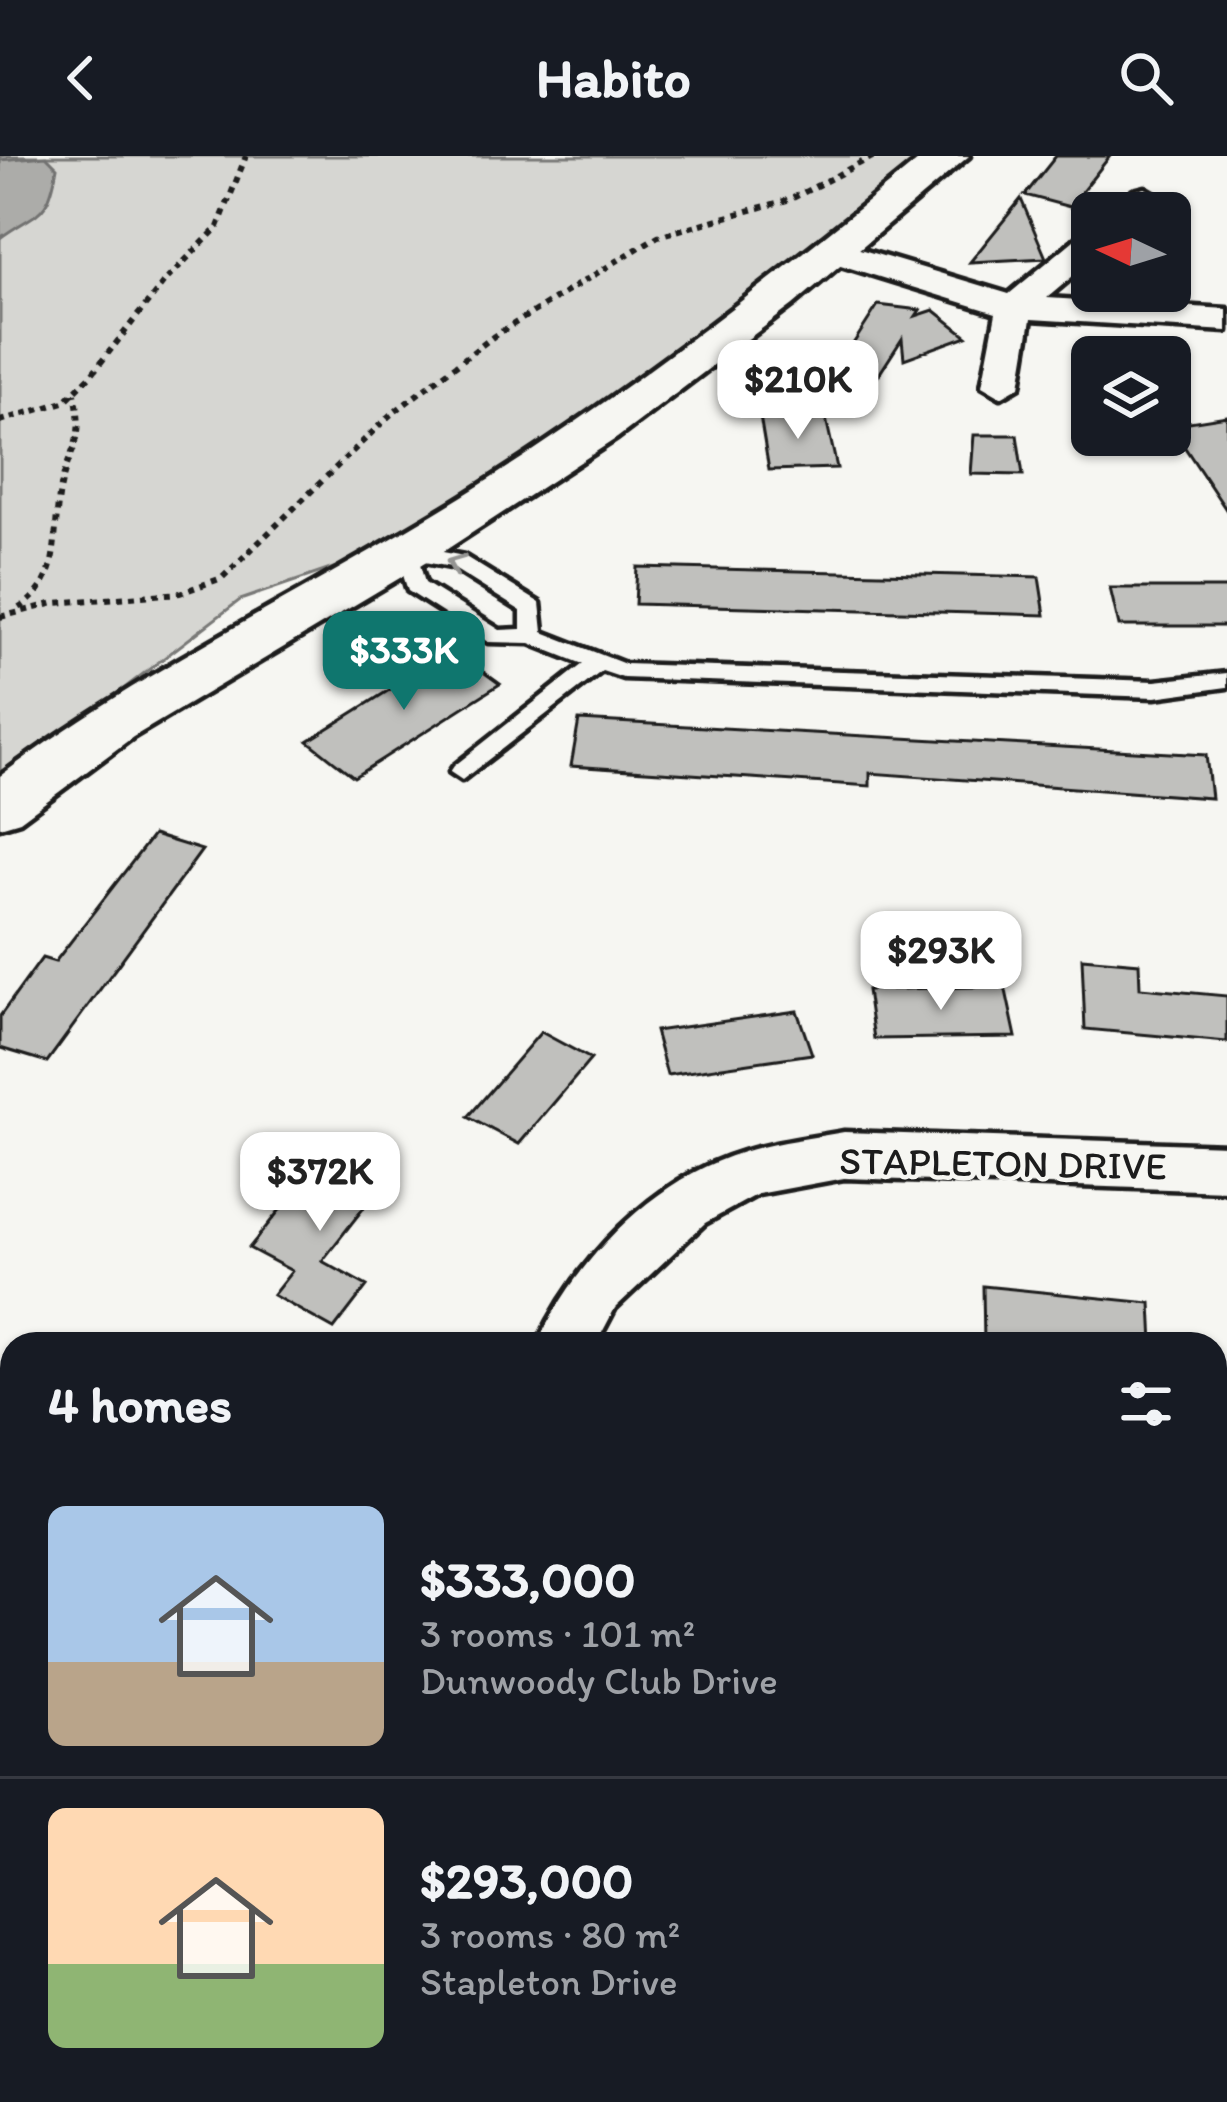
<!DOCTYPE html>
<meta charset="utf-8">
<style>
:root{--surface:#171b24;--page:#242831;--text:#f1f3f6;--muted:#9ea1a6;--line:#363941;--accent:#0f766e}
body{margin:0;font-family:Itim,sans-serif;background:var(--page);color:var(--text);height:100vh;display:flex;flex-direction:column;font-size:45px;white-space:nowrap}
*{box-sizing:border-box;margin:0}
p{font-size:39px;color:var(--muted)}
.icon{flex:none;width:66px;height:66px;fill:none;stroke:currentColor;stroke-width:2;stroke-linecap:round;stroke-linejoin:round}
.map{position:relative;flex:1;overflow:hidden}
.details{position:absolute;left:0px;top:1176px;width:1227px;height:771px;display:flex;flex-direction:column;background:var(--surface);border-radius:36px 36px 0 0;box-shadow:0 3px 9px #0004}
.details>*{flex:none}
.needle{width:78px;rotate:274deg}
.buttons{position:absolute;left:1071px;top:36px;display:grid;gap:24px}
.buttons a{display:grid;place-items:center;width:120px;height:120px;border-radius:18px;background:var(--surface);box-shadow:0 3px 9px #0004;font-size:60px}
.price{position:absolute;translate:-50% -102px;padding:0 27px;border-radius:24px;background:#fff;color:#222;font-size:39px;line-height:78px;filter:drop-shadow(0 3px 6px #0008)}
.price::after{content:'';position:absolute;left:50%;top:72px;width:36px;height:27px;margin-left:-18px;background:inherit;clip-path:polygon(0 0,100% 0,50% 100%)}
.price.current{background:var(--accent);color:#fff}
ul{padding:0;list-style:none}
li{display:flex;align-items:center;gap:36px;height:300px;padding:0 48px}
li+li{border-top:3px solid var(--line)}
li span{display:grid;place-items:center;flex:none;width:336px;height:240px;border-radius:18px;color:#555}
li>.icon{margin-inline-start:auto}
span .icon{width:144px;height:144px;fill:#fffc;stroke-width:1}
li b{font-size:51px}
h2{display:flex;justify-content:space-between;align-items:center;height:144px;padding:0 48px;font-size:51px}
header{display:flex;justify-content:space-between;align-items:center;height:156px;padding:0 48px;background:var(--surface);font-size:54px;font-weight:800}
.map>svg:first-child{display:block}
.green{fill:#d6d6d2;stroke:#797977;stroke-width:3}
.water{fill:#acaca9;stroke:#727271;stroke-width:3}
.building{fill:#c0c0bd;stroke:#1c1c1c;stroke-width:3}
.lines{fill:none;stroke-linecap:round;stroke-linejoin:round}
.lane-casing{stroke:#1c1c1c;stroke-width:9}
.street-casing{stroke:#1c1c1c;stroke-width:9}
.secondary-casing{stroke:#1c1c1c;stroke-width:9}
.path{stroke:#1c1c1c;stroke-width:6;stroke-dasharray:6 6;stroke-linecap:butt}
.lane{fill:#f6f6f2;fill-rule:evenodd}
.street{fill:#f6f6f2;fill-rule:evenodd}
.secondary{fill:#f6f6f2;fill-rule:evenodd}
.oneway{stroke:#949492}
.labels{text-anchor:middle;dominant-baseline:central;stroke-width:9;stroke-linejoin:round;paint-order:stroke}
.street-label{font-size:39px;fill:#1c1c1c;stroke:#f6f6f2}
</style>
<header><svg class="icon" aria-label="back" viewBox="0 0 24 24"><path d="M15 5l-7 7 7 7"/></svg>Habito<svg class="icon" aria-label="search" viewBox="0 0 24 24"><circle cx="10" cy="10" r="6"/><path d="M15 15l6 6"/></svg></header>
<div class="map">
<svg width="1227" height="1946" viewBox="0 0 1227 1946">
<rect width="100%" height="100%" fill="#f6f6f2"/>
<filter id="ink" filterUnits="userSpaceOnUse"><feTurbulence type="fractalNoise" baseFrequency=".00833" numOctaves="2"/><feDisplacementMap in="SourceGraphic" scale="24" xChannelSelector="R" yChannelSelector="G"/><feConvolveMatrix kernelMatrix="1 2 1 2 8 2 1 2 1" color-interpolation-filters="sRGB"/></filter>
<g filter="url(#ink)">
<path class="green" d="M0 0H930L468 366 240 444 0 627Z"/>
<path class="water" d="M46 0 57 11C48 64 38 54 0 82V4Z"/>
<path class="building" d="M1056 0H1110L1070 51 1025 39Z
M1021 43 1046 102 970 106Z
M878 149 920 154 916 160 934 154 967 180 904 203 902 183 856 254 817 244Z
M825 258 837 312 769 314 760 260Z
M1227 260V355L1170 269Z
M974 279H1017L1023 319 971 318Z
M637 411 1039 421 1045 459 635 448Z
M1110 432H1227V470H1119Z
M453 494 500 528 354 621 308 585Z
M579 564 1206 599 1211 642 870 617V630L571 610Z
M153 679 202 694 47 906 0 892V860L42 802 55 806Z
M1082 802 1139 807 1140 832 1227 840V886L1085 873Z
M1005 830 1016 881 874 883 867 834Z
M797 855 812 898 667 919 655 875Z
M541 876 591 903 519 988 468 961Z
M333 988 391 1017 322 1105 367 1130 334 1173 273 1139 292 1115 249 1092Z
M983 1130 1151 1147 1153 1188H984Z"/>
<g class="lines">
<defs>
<path id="lane" d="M406 389 464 400 540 447 543 476 625 508 1155 525 1227 517V531L1155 541 623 522 602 515 462 624 450 616 454 610 583 508 530 487 488 486 408 435 396 396ZM419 405 451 411 521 455V473L500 474 425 427Z"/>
<path id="street" d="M1145 32 1162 42 1148 57H1110L1133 35Z
M1092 76V104L1047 142 1227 153V175L1031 163 1020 230 1001 241 982 230 996 157 821 103 815 96 833 85 1009 138 1080 79Z
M844 976 1227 989V1035L844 1022 758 1038 705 1067 615 1152 596 1188H537C576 1105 652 1023 743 996 775 986 811 982 844 976Z
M12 1907V1935H71L67 1946H0V1919Z"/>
<path id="secondary" d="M924 0H969L793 149 617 282 435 401 133 581 20 665 0 671V620C144 512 308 436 461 341 624 240 775 121 924 0Z"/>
</defs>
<use href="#lane" class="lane-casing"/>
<use href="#street" class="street-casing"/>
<use href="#secondary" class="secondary-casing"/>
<path class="path" d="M0 265 64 246 91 219 164 126 218 71 246 0
M19 452C64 424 51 381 60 335 69 289 86 291 75 237
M0 461 55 447 180 437 222 422 389 260 494 180 658 80 791 43 874 0"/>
<use href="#lane" class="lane"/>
<use href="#street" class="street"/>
<use href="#secondary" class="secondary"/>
</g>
<defs><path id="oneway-chevron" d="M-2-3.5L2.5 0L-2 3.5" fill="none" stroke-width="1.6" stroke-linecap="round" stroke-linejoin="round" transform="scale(3)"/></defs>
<use class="oneway" href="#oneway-chevron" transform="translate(455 408) rotate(-159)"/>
</g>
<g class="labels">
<g class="street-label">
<text transform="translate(1003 1007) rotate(1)">STAPLETON DRIVE</text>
</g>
</g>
</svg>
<div class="buttons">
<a><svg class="needle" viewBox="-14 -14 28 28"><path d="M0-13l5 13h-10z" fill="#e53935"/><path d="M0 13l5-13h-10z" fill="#9ea1a6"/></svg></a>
<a><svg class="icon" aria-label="layers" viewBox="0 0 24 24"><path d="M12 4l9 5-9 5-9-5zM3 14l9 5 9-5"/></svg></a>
</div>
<b class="price" style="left:798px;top:286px">$210K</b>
<b class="price current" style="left:404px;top:557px">$333K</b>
<b class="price" style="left:941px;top:857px">$293K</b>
<b class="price" style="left:320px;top:1078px">$372K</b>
<section class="details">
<h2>4 homes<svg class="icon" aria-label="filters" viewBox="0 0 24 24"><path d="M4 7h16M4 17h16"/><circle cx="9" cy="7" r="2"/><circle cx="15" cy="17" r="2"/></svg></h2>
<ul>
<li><span style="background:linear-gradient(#a9c7e8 65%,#b9a48a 0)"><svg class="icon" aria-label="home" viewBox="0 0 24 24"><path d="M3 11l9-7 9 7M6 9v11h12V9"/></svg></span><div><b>$333,000</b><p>3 rooms · 101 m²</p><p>Dunwoody Club Drive</p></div></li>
<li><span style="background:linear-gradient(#ffd9b3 65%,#8fb573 0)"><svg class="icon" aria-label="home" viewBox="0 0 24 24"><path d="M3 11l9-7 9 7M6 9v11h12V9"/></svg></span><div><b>$293,000</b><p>3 rooms · 80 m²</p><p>Stapleton Drive</p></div></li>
</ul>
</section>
</div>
